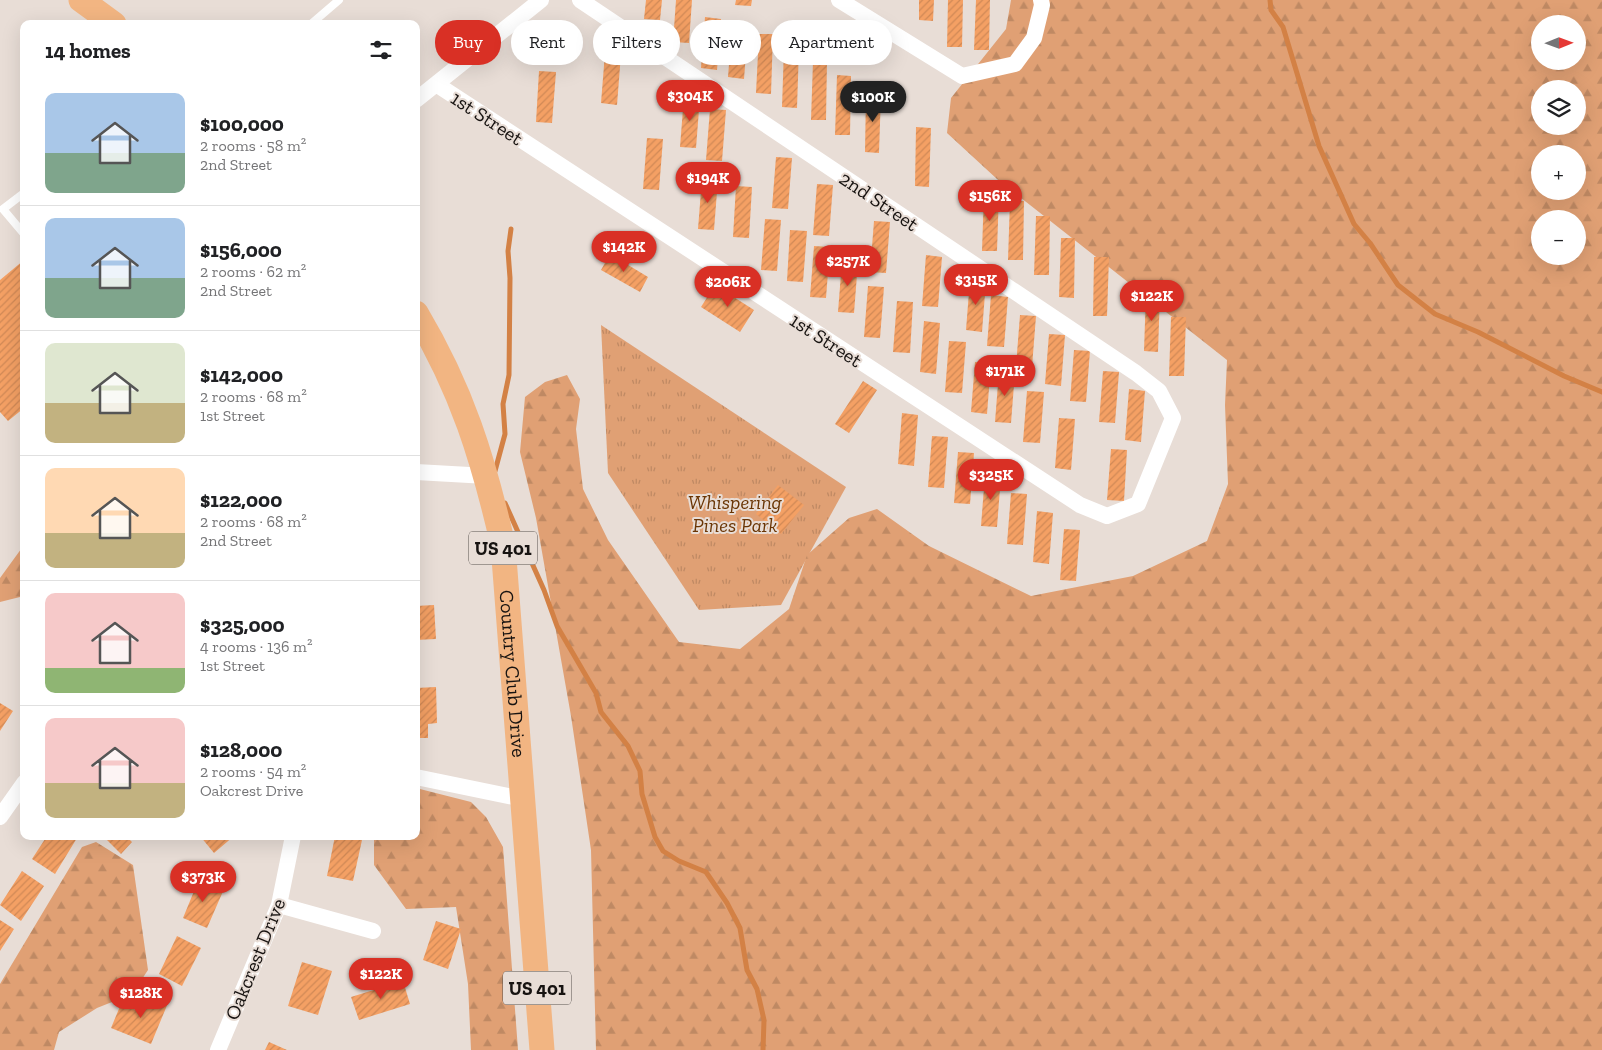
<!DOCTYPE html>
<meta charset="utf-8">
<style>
:root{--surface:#fff;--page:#f2f2f2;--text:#202124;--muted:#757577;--line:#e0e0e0;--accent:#d93025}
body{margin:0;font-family:"Zilla Slab",serif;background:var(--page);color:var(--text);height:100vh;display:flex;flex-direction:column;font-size:19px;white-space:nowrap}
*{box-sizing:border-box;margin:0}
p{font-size:16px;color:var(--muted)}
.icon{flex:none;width:28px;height:28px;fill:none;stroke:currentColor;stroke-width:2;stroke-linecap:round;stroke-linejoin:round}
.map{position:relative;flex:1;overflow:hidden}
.sheet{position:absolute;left:20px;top:20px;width:400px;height:820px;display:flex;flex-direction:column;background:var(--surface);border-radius:10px;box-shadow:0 5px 20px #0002}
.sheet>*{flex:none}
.hud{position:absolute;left:435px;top:20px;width:475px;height:45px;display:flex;gap:10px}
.needle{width:32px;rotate:89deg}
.fabs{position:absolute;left:1531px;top:15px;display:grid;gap:10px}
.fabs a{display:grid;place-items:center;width:55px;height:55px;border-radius:50%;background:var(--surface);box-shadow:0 5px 20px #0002;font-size:25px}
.price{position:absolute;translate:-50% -42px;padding:0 11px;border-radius:18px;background:var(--accent);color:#fff;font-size:16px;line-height:32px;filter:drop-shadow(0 1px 2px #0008)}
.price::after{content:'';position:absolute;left:50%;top:30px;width:15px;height:11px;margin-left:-8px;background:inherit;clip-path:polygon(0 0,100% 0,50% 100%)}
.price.on{background:#222;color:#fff}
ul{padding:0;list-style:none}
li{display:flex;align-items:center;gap:15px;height:125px;padding:0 25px}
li+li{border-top:1px solid var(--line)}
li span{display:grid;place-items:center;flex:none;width:140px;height:100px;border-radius:10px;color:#555}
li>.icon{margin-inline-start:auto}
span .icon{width:60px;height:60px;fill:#fffc;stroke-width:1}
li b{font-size:21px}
h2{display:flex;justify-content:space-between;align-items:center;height:60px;padding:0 25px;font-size:21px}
.chip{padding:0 18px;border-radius:22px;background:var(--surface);box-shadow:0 5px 20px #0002;font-size:18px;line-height:45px}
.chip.on{background:var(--accent);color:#fff}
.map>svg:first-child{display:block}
.grass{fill:url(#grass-tufts)}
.forest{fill:url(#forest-firs);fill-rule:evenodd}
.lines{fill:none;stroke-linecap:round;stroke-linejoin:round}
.stream{stroke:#d38145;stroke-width:5}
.building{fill:url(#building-hatch)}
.service{stroke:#fff;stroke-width:8}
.minor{stroke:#fff;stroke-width:16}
.primary{stroke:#f2b582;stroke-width:25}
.labels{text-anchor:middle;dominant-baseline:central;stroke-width:4;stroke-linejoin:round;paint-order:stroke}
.shield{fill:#e8ddd6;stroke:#56504c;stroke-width:1}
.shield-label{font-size:19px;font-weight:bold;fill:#171311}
.street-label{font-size:20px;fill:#171311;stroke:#e8ddd6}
.park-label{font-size:20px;font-style:italic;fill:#6a3504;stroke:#e8ddd6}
</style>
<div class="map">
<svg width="1602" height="1050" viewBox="0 0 1602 1050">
<defs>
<pattern id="grass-tufts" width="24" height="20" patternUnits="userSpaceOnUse" patternTransform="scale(1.25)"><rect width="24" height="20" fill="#e0a074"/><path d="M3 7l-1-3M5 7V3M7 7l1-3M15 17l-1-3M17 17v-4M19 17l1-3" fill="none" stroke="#bf8963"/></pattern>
<pattern id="forest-firs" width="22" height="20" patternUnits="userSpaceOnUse" patternTransform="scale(1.25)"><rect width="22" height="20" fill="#e0a074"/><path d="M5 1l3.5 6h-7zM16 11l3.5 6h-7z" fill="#bf8963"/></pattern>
<pattern id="building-hatch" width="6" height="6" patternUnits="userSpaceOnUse" patternTransform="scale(1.25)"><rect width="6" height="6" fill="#f4a064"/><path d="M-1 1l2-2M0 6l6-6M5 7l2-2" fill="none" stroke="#d08956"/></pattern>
</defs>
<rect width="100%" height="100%" fill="#e8ddd6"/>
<path class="grass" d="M601 325 846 487 781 605 699 610 608 473Z"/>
<path class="forest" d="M1011 0H1602V1050H596L591 850 571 716 536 518 520 452 525 397 545 382 567 375 580 399 576 429 583 489 608 540 679 642 740 649 789 609 807 555 849 518 877 509 929 546 1031 596 1133 576 1207 541 1228 484 1225 405 1227 360 997 179 947 133 951 98 1006 29ZM1540 24H1578V61H1540ZM1540 89H1578V126H1540ZM1540 154H1578V191H1540ZM1540 219H1578V256H1540Z
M24 545V596L0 602V578Z
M416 788 471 802 486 817 503 847 518 1050H471L468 984 456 907 406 909 374 865V836H416Z
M96 842 133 865 148 970 132 994 97 1008 59 1032 54 1050H0V984L82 847Z"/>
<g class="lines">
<path class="stream" d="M1270 0 1271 10 1283 27 1319 146 1354 224 1370 243 1398 285 1435 314 1478 332 1564 376 1602 392
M495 471 505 434 503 404 509 375 510 278 508 251 511 229
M505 503 544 590 557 626 596 693 601 712 628 746 640 771 642 794 655 837 663 851 679 861 706 872 727 903 740 928 747 970 757 989 764 1020 763 1050"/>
</g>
<path class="building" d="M646 0H662L660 20 644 19Z
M676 0H692L689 43 673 42Z
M736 0H752L751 6 735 5Z
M919 0H934L933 21 919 20Z
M948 0H963L962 47H947Z
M976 0H990L989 50H974Z
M705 17 721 19 717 70 701 68Z
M732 26 748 28 744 79 728 77Z
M759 34H773L771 94 756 93Z
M784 48H799L797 108 782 107Z
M605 53 621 54 617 105 601 103Z
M813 61H827L826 120H811Z
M539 71 556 72 552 123 536 122Z
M837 75 851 76 850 135H835Z
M866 93 881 94 879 153 865 152Z
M684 96 700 97 696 148 680 147Z
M710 109 726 110 722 161 706 160Z
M916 127 931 128 929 187 915 186Z
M647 138 663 139 659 190 643 189Z
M776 157 792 158 788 209 772 208Z
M702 178 718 179 714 230 698 229Z
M817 184 833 185 829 236 813 235Z
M736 186 752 187 749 238 733 237Z
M984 192H999L997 251H982Z
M1010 200 1024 201 1023 260H1008Z
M1036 216H1050L1049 275H1034Z
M765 219 781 220 777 271 761 270Z
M874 221 890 222 886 273 870 272Z
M790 230 807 231 803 282 787 281Z
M1061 238H1075L1074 298 1059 297Z
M814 246 830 247 826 298 810 297Z
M610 254 648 277 640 292 601 270Z
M926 255 942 257 938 307 922 306Z
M1094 257H1109L1107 316H1093Z
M24 260V408L8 421 0 412V280Z
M842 261 858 262 854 313 838 312Z
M970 279 986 281 982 332 966 330Z
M715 285 754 310 740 332 701 307Z
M868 286 884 287 880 338 864 337Z
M1146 292 1160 293 1158 352 1144 351Z
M991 295 1008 297 1004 347 987 346Z
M897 301 913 302 910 353 893 352Z
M1020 315 1036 316 1032 367 1016 366Z
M1171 317H1186L1184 376H1169Z
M924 321 940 323 936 374 920 372Z
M1049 334 1065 335 1061 386 1045 384Z
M949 341 966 342 962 393 945 392Z
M1074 350 1090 351 1086 402 1070 401Z
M975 362 991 363 987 414 971 412Z
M999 371 1015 372 1011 423 995 422Z
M1103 371 1119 372 1115 423 1099 422Z
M863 381 877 390 849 433 835 424Z
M1129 389 1145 391 1141 442 1125 440Z
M1027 391 1044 392 1040 443 1023 442Z
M902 413 918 415 914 466 898 464Z
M1059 418 1075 419 1071 470 1055 468Z
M932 436 948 437 944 488 928 487Z
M1111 449 1127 450 1124 501 1107 500Z
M958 452 974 453 970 504 954 503Z
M985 475 1001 476 997 527 981 526Z
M778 485 804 505 781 534 756 514Z
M1011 493 1027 494 1023 545 1007 544Z
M1037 511 1053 513 1049 564 1033 562Z
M1064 529 1080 530 1076 581 1060 580Z
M434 605 436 639 416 640V606Z
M436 687 437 723 428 724V738H416V688Z
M0 703 13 711 0 731Z
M47 836 77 838 55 874 32 859Z
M103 836H126L132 842 121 854Z
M200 836H234L214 853Z
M335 836 362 840 353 881 327 876Z
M22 871 44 886 21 921 0 905Z
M199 879 224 889 207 928 183 918Z
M0 920 14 929 0 951Z
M436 921 461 929 448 969 423 960Z
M177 936 201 948 182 986 159 974Z
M302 962 332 971 318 1015 288 1006Z
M403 981 410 1004 359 1020 351 997Z
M148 994 168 1003 151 1044 111 1028 121 1004 141 1012Z
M269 1042 287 1050H265Z"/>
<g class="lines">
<path class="service" d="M311 24 339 0
M24 193 3 209 24 234"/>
<path class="minor" d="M839 0 962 76 1015 64 1034 38 1042 5 1041 0
M436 84 1080 505 1107 516 1138 504 1173 418 1159 391 1136 373 580 0
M416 100 541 0
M416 472 487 476
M416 777 523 799
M0 817 24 783
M279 905 373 931
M218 1050 279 905 293 836"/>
<g class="primary">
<path d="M81 0 114 24"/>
<path id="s1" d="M416 313C462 390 483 458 503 545L542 1050"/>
</g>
</g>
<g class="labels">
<g class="shield">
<rect x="469" y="531.5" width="68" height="33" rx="4"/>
<rect x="503" y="971.5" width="68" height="33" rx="4"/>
</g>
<g class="shield-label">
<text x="503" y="548">US 401</text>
<text x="537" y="988">US 401</text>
</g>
<g class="street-label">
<text transform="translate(487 118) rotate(33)">1st Street</text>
<text transform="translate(879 201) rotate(34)">2nd Street</text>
<text transform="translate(826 340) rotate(33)">1st Street</text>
<text stroke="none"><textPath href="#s1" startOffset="378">Country Club Drive</textPath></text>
<text transform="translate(255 959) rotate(-68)">Oakcrest Drive</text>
</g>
<g class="park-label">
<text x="735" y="502">Whispering<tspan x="735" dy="23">Pines Park</tspan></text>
</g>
</g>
</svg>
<div class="fabs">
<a><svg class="needle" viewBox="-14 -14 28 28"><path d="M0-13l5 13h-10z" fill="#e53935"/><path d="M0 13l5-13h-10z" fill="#757577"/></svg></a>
<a><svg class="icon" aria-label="layers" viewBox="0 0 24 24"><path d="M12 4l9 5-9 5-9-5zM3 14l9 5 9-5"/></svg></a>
<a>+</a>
<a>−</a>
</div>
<b class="price" style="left:690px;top:122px">$304K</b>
<b class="price on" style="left:873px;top:123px">$100K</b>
<b class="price" style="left:708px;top:204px">$194K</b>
<b class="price" style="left:990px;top:222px">$156K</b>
<b class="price" style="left:624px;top:273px">$142K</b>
<b class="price" style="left:848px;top:287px">$257K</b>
<b class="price" style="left:976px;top:306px">$315K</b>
<b class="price" style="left:728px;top:308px">$206K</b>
<b class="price" style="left:1152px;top:322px">$122K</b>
<b class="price" style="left:1005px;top:397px">$171K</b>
<b class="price" style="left:991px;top:501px">$325K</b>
<b class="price" style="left:203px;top:903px">$373K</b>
<b class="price" style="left:381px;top:1000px">$122K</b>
<b class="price" style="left:141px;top:1019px">$128K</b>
<div class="hud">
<a class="chip on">Buy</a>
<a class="chip">Rent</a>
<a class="chip">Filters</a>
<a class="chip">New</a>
<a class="chip">Apartment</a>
</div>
<section class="sheet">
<h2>14 homes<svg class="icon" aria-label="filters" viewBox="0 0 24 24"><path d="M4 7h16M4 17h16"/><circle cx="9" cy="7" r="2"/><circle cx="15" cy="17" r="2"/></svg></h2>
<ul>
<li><span style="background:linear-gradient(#a9c7e8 60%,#7fa58c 0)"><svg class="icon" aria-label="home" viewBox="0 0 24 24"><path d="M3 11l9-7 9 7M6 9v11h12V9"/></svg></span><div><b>$100,000</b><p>2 rooms · 58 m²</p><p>2nd Street</p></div></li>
<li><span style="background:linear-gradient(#a9c7e8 60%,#7fa58c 0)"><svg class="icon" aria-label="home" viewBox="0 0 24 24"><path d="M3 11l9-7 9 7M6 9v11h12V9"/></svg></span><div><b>$156,000</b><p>2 rooms · 62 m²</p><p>2nd Street</p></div></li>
<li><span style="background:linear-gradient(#dfe7d0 60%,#c2b280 0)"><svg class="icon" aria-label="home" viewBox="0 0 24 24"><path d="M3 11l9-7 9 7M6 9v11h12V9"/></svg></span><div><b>$142,000</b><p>2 rooms · 68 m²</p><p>1st Street</p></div></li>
<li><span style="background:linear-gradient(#ffd9b3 65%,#c2b280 0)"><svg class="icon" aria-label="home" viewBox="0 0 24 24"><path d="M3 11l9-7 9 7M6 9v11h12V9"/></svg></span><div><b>$122,000</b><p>2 rooms · 68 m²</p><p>2nd Street</p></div></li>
<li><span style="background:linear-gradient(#f6c9c9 75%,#8fb573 0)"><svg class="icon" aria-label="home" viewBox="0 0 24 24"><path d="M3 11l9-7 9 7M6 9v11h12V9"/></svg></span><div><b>$325,000</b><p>4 rooms · 136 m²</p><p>1st Street</p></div></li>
<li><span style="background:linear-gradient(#f6c9c9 65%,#c2b280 0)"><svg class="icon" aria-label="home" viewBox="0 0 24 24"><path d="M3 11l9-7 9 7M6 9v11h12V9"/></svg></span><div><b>$128,000</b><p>2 rooms · 54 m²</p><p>Oakcrest Drive</p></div></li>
</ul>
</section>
</div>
